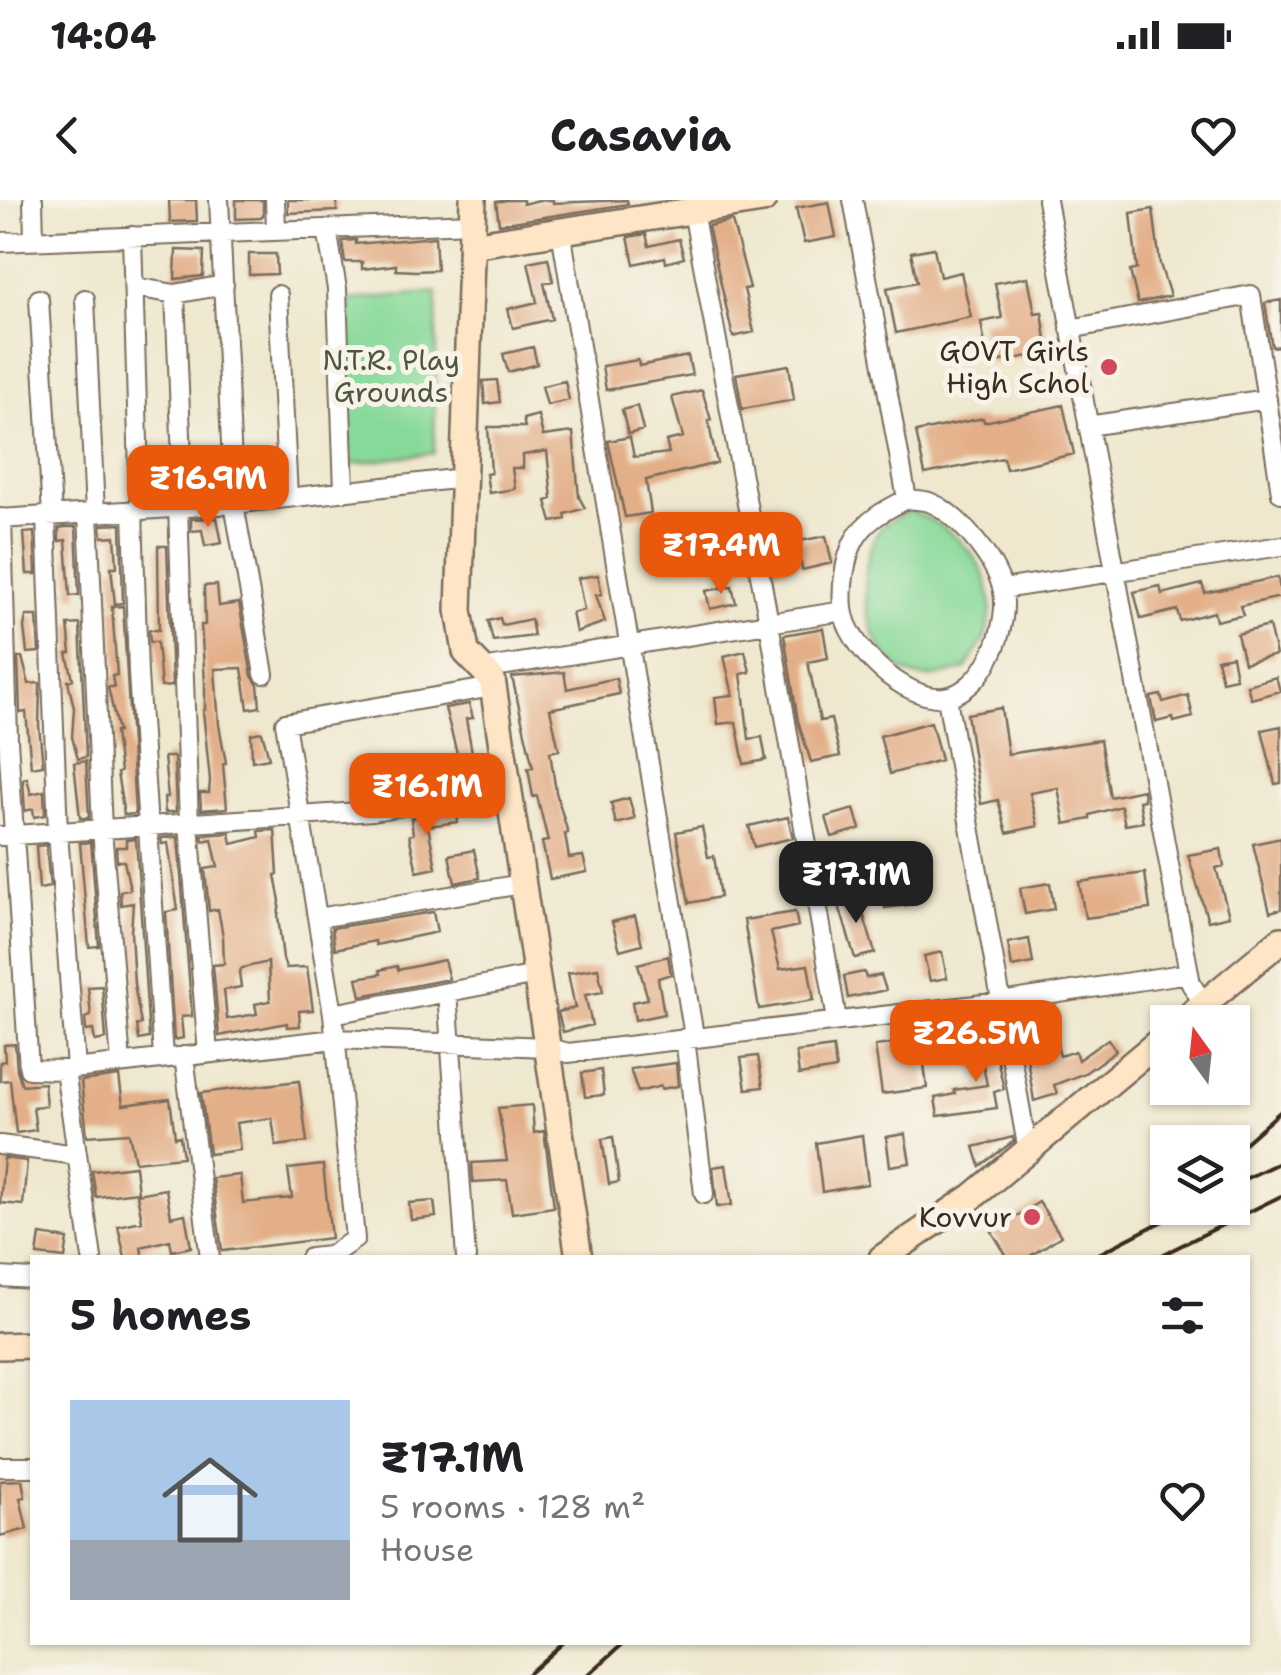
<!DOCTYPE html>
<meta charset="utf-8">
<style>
:root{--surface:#fff;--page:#f2f2f2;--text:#202124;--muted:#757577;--accent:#ea580c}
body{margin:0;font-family:"Shantell Sans",sans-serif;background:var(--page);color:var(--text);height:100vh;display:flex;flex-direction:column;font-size:38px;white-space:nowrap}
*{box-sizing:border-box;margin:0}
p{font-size:32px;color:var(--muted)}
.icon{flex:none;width:55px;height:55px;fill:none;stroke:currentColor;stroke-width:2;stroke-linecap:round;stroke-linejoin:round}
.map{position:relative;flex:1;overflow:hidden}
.details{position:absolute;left:30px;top:1055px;width:1220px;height:390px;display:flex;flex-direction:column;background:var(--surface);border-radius:0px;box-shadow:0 2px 8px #0004}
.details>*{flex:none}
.needle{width:65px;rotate:345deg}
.controls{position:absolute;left:1150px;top:805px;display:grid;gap:20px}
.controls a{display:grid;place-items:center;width:100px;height:100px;border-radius:0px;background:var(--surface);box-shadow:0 2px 8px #0004;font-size:50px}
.price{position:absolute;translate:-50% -85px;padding:0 22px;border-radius:20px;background:var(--accent);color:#fff;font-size:32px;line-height:65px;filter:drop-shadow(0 2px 5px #0008)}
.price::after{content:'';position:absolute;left:50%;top:60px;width:30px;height:22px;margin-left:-15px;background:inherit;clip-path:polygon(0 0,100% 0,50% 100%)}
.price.selected{background:#222;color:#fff}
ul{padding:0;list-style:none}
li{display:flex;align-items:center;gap:30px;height:250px;padding:0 40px}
li span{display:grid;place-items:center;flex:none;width:280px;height:200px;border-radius:0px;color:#555}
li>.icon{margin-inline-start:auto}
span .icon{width:120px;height:120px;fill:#fffc;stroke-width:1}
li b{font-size:42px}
h2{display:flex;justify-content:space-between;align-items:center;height:120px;padding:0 40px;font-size:42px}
.status{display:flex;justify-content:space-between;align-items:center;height:70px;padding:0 50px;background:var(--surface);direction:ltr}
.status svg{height:28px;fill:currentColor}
header{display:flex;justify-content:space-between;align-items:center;height:130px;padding:0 40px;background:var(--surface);font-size:45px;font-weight:700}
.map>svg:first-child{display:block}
.green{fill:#87d99a;stroke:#61825c;stroke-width:2.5}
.building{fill:#e3af88;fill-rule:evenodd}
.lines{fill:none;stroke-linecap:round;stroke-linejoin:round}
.street-casing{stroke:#7a6c5c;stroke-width:22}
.secondary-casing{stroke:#7a6c5c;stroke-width:30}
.street{stroke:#fff;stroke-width:18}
.secondary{stroke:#fde5c5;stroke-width:25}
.rail{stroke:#3b2a1e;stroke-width:4}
.poi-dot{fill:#d1495b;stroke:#f7f3e8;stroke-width:4}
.labels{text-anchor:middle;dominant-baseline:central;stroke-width:10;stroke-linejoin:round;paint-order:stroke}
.poi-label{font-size:28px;fill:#3b2a1e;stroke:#f7f3e8;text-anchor:end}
.park-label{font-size:28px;fill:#4e563d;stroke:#f7f3e8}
</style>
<div class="status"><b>14:04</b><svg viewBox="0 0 49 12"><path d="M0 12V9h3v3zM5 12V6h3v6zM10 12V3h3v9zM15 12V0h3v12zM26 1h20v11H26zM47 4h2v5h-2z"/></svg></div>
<header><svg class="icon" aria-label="back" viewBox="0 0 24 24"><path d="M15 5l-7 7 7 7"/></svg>Casavia<svg class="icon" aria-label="heart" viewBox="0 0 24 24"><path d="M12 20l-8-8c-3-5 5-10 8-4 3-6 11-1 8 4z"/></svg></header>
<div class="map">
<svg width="1281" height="1475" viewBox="0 0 1281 1475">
<rect width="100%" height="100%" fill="#f7f3e8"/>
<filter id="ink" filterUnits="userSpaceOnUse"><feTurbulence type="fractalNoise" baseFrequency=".01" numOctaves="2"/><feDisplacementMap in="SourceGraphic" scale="20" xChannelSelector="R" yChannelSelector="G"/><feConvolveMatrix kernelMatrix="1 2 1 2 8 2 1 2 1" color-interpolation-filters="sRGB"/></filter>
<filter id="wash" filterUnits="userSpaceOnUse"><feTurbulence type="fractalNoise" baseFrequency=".0048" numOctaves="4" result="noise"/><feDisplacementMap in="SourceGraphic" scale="40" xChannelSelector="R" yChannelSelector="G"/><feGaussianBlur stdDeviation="2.25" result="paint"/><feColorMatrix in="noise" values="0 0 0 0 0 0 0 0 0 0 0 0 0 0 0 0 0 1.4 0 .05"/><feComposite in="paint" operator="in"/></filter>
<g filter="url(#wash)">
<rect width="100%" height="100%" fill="#efe8cf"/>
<path class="green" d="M437 92 434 253 343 265 350 100Z
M910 311C960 328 1005 376 986 434 982 446 972 458 966 469 952 473 934 479 920 477 863 466 853 372 878 332 884 322 900 316 910 311Z"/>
<g id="blocks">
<path class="building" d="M169 0H196L197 21 170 22Z
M236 0H263V15L261 18 236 19Z
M288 0H337V11L288 13Z
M507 0H523V4L539 0H553V3L627 0 628 4 499 24 496 2Z
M829 2 836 37 804 43 796 8Z
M1153 9 1160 64 1170 96 1138 103 1130 71 1137 69 1131 13Z
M732 21 750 88 744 89 754 132 733 137 708 26Z
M646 34 649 46 679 39 684 58 666 63 665 57 634 64 628 37Z
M435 37 437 70 416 71 396 70V65L362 69V62H345L342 41 356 40V44Z
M934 48 940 77 961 72 971 117 896 133 887 88 917 82 911 52Z
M176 50 204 51 203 76 175 79Z
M249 54H276L277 74 249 75Z
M548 58 553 81 544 83 552 119 513 128 508 109 537 102 528 62Z
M1028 77 1035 113 1042 112 1048 153 988 163 981 122 1002 118 995 83Z
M1281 100V146L1272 147 1265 103Z
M533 147 537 164 508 172 503 154Z
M688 156 692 175 606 190 602 166 638 160 639 166Z
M789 165 794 200 742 209 736 174Z
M497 180 500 202 485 204 483 181Z
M565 181 569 200 547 205 542 186Z
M702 190 711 220H708L717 263 646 280 651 313 625 317 608 241 630 237 634 257 669 253 666 241 683 237 672 197Z
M1063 205 1074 254 1006 269 1003 258 925 274 916 232 983 218 984 222Z
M637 206 643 230 628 234 622 210Z
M538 215 543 236 573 232 579 297 585 308 565 314 566 319 552 322 546 301 552 299 547 251 523 255V268H512L515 289 489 293 486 274 491 273 488 227H525L523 219Z
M217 318 222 343 205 346 202 330 191 331V319Z
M121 324 123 403 115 404 111 367H117L115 336 102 337 101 325Z
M66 327H76L79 395 70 396 66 340 59 341V328Z
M34 332 36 374H27L24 333Z
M826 336 832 363 802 370 801 363 773 372 768 347Z
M158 346H167L172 486 161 487 157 442H150L149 430H159Z
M598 375 602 394 596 395 605 422 576 432 572 413 584 410 578 378Z
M1278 377 1281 397 1240 406 1243 415 1216 421 1214 412 1180 421 1177 410 1141 419 1134 392 1160 386 1162 394 1202 384 1205 393Z
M217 385 219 406 239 403 252 476 258 485 260 507 248 509 242 468 215 469 219 525 226 563 223 564 227 608 201 610 200 593H209L210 580 203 511 205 510V482L201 425H205L204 386Z
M732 386 736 403 710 409 706 391Z
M123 406 135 614 124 615 117 573 120 572 115 532H118L108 487H114L112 476 117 475 112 407Z
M26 416H37L39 452 27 453 24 427Z
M500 418 502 425 531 419 534 436 493 441 488 421Z
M80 424 86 557 78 559 72 537 74 508 68 481 73 479 67 454 71 453 68 425Z
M1269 426 1276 455 1244 463 1237 434Z
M823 428 828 458 808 462 820 521 831 519 840 556 811 562 798 521 784 435Z
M745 451 750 472 741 474 749 539 762 537 766 560 744 564 736 522 718 524 715 497 733 495 724 456Z
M1232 456 1236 478 1222 481 1217 459Z
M22 457 29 484 40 483V488L39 526 43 565 31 567 26 512 20 513 18 458Z
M564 472 567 489 616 478 619 494 550 509 559 550 550 552 556 592 568 633 565 634 569 658 583 656 587 672 550 679 542 642 548 641 537 596 533 597 528 568 533 567 512 477Z
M1276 477 1280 491 1251 499 1247 485Z
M1161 495 1163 502 1188 495 1193 517 1174 522 1173 518 1156 522 1151 497Z
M469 504 473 518 466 519 477 580 417 588 413 570 459 561 445 508Z
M1001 508 1008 554 1100 540 1110 597 1143 590 1144 600 1139 601 1143 622 1125 625 1121 606 1090 615V619L1065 624 1058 588 1030 593 1038 626 1007 633 998 600 981 604 967 514Z
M931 522 941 560 890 574 880 536Z
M1281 526V583L1275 584 1262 530Z
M262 532 269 558 252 561 251 534Z
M164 557H174L176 612H165L164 597H168Z
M86 561 89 618H80L74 563Z
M27 578 31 594 44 591 45 615 34 617 33 609 25 611 23 579Z
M629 598 635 619 616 624 611 603Z
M854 609 860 629 832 637 826 617Z
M456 610 458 622 428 626 436 668 417 672 409 635 413 634 411 618Z
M788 617 793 638 754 647 749 626Z
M702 627 708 657 714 656 720 697 689 703 676 632Z
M275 630 278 674 275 675 280 701 278 716 283 759 286 768 307 767 313 810 299 811 300 826 287 827V823L219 836 213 765 224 764 223 736 218 709 209 711 205 669 218 667 212 639 203 641 202 635 230 633 232 644 260 637 259 631ZM268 762 270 801 255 804 257 814 227 819 224 790 241 787 239 772 242 768Z
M178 637 192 816 181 817 183 838 174 840 166 712 178 710 168 643 162 644 161 638Z
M1281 638V709L1270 712 1253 644Z
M136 639 149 838 139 840 137 825 141 824 134 784 131 732 133 703 121 705 120 691 130 689 124 661H117L116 647H126V640Z
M91 642 99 746 89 747 80 643Z
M46 645 50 687 39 689 36 646Z
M1221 649 1224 666 1216 668 1229 716 1208 721 1188 655Z
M474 650 480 678 455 683 449 655Z
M911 671 915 704 885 708 881 675Z
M1145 673 1150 709 1085 718 1079 682Z
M1050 683 1054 709 1025 714 1020 688Z
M857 693 875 753 855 758 837 699Z
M433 712 437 732 376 745 375 741 335 749 332 728Z
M795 712 798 726 771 732 780 769 808 765 814 800 759 809 744 720Z
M635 716 642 744 620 750 612 722Z
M1029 739 1033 763 1012 767 1008 743Z
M942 752 947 778 930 781 924 756Z
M668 756 671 774 658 778 664 814 635 820 632 802 648 799 638 764Z
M444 760 449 779 361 796 357 778 381 774 380 770 397 766 398 770Z
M598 768 603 792 585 795 592 825 563 832 558 812 575 808 568 773Z
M864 772 866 778 881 775 886 790 848 798 844 776Z
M102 786 106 839 95 841 93 830 86 831 85 818 91 816 88 787Z
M991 832 1004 889 994 892 997 908 938 916 935 898 955 894 954 890 987 885 977 836Z
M1053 832 1060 856 1075 851 1078 860 1108 839 1116 851 1085 873 1054 885 1057 894 1034 901 1024 840Z
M921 840 927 888 882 894 875 846Z
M15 844 17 870 22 885 44 883 46 906 33 907 36 930 16 933 10 880 0 881V862L5 861 4 845Z
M833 847 836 869 799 875 796 852Z
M758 856 763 887 746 889 741 858Z
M676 863 678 886 661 889V886L638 892 630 869Z
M601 870 604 895 585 897 582 873Z
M119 876 123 905 170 899 175 937 180 936 183 957 135 962 129 933 87 936 81 881Z
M299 881 307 942 276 946 272 918 236 923 240 950 209 954 201 893Z
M532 905 534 933 544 931 554 1007 512 1013 507 980 473 982 472 963 507 961 498 908Z
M905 934 910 963 890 966 886 937Z
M862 935 868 984 822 992 816 943Z
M613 937 619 982 609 984 602 939Z
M1013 937 1014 941 980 966 974 947Z
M4 958 27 961 23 1005 0 1003Z
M323 965 331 1038 222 1051 212 978 240 975 243 1003 292 998 288 969Z
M726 965 732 1005 717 1007 713 967Z
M135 966 138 992 96 997 92 971Z
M166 989 171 1017 185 1014 191 1047 172 1051 170 1040 141 1047 143 1058H125L118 1026 142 1021 137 994Z
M434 1001 436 1017 411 1020 409 1003Z
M1039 1002 1061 1036 1027 1058H1008L992 1032Z
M40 1035 68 1039 65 1058 37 1055Z
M22 1280 25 1297 20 1298 27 1329 0 1336V1281Z"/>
</g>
</g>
<g filter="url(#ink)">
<use href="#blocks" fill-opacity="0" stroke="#7a6c5c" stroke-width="2.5"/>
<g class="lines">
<defs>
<path id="street" d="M33 0 34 40
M219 0 234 304 264 474
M275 0 276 31
M853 0 907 299
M1047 0 1189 773 1191 784 1204 804
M693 11 769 423 837 820
M327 29 337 89 344 292
M561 31 694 836
M132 36 140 310
M0 42 472 23
M134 87 175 94 224 85
M175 94 184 307
M278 95 288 298
M39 99 52 315
M85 99 95 313
M1070 129 1251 95 1281 293
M1088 226 1267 199
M907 299C914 300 922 300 929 302 957 312 994 359 1002 387 1012 422 985 493 944 497 905 501 846 446 843 408 841 387 845 359 854 341 865 320 887 309 907 299Z
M178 307 189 624 208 853
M133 310 138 474 163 858
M88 313 102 629 121 863
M46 316 58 633 76 868
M2 318 8 540 29 869 65 870 335 839 547 847 568 853 1001 802 1189 773
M0 319 234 304 463 278
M1003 389 1281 346
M482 469 843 411
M947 498 1028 951
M0 636 373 611 508 589
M318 718 522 684
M447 792 466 1058
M333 814 536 775
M685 838 704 994
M184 856 210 1058
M65 870 92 1058
M0 945 77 955
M310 1058 330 1056 355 1039 333 814 285 523 493 487
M0 1077 32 1079
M0 1267H32"/>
<path id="secondary" d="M473 0 459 410 466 452 492 479 579 1058
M471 45 763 0
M1182 822 1281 740
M882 1058 972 997 1168 834
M0 1146 32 1145"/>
</defs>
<use href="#street" class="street-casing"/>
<use href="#secondary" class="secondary-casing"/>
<use href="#street" class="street"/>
<use href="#secondary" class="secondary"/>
<path class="rail" d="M1232 954 1281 911
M1232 985 1281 962
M1091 1058 1188 1008
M1156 1058 1281 996
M527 1475 564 1442
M588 1475 625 1442"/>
</g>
</g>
<g class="poi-dot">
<circle cx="1109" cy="167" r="10"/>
<circle cx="1032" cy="1017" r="10"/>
</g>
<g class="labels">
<g class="poi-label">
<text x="1089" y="151">GOVT Girls<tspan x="1089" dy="32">High Schol</tspan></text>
<text x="1012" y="1017">Kovvur</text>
</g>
<g class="park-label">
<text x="391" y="160">N.T.R. Play<tspan x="391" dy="32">Grounds</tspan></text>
</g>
</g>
</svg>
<div class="controls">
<a><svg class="needle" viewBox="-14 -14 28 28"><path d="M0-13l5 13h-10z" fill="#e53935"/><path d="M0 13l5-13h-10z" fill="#757577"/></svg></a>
<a><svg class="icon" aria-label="layers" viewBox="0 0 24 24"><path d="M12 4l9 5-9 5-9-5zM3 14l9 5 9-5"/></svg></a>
</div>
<b class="price" style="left:208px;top:330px">₹16.9M</b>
<b class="price" style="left:721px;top:397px">₹17.4M</b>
<b class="price" style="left:427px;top:638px">₹16.1M</b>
<b class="price selected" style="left:856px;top:726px">₹17.1M</b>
<b class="price" style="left:976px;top:885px">₹26.5M</b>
<section class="details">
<h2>5 homes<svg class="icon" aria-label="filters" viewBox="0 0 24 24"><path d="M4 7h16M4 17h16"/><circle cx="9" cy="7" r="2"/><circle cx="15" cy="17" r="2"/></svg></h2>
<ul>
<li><span style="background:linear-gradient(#a9c7e8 70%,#9aa5b1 0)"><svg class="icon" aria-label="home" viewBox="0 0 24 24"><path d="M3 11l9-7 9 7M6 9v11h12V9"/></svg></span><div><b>₹17.1M</b><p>5 rooms · 128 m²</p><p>House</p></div><svg class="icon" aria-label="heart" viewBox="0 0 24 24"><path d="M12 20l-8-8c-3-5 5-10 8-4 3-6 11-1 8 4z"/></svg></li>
</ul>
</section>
</div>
